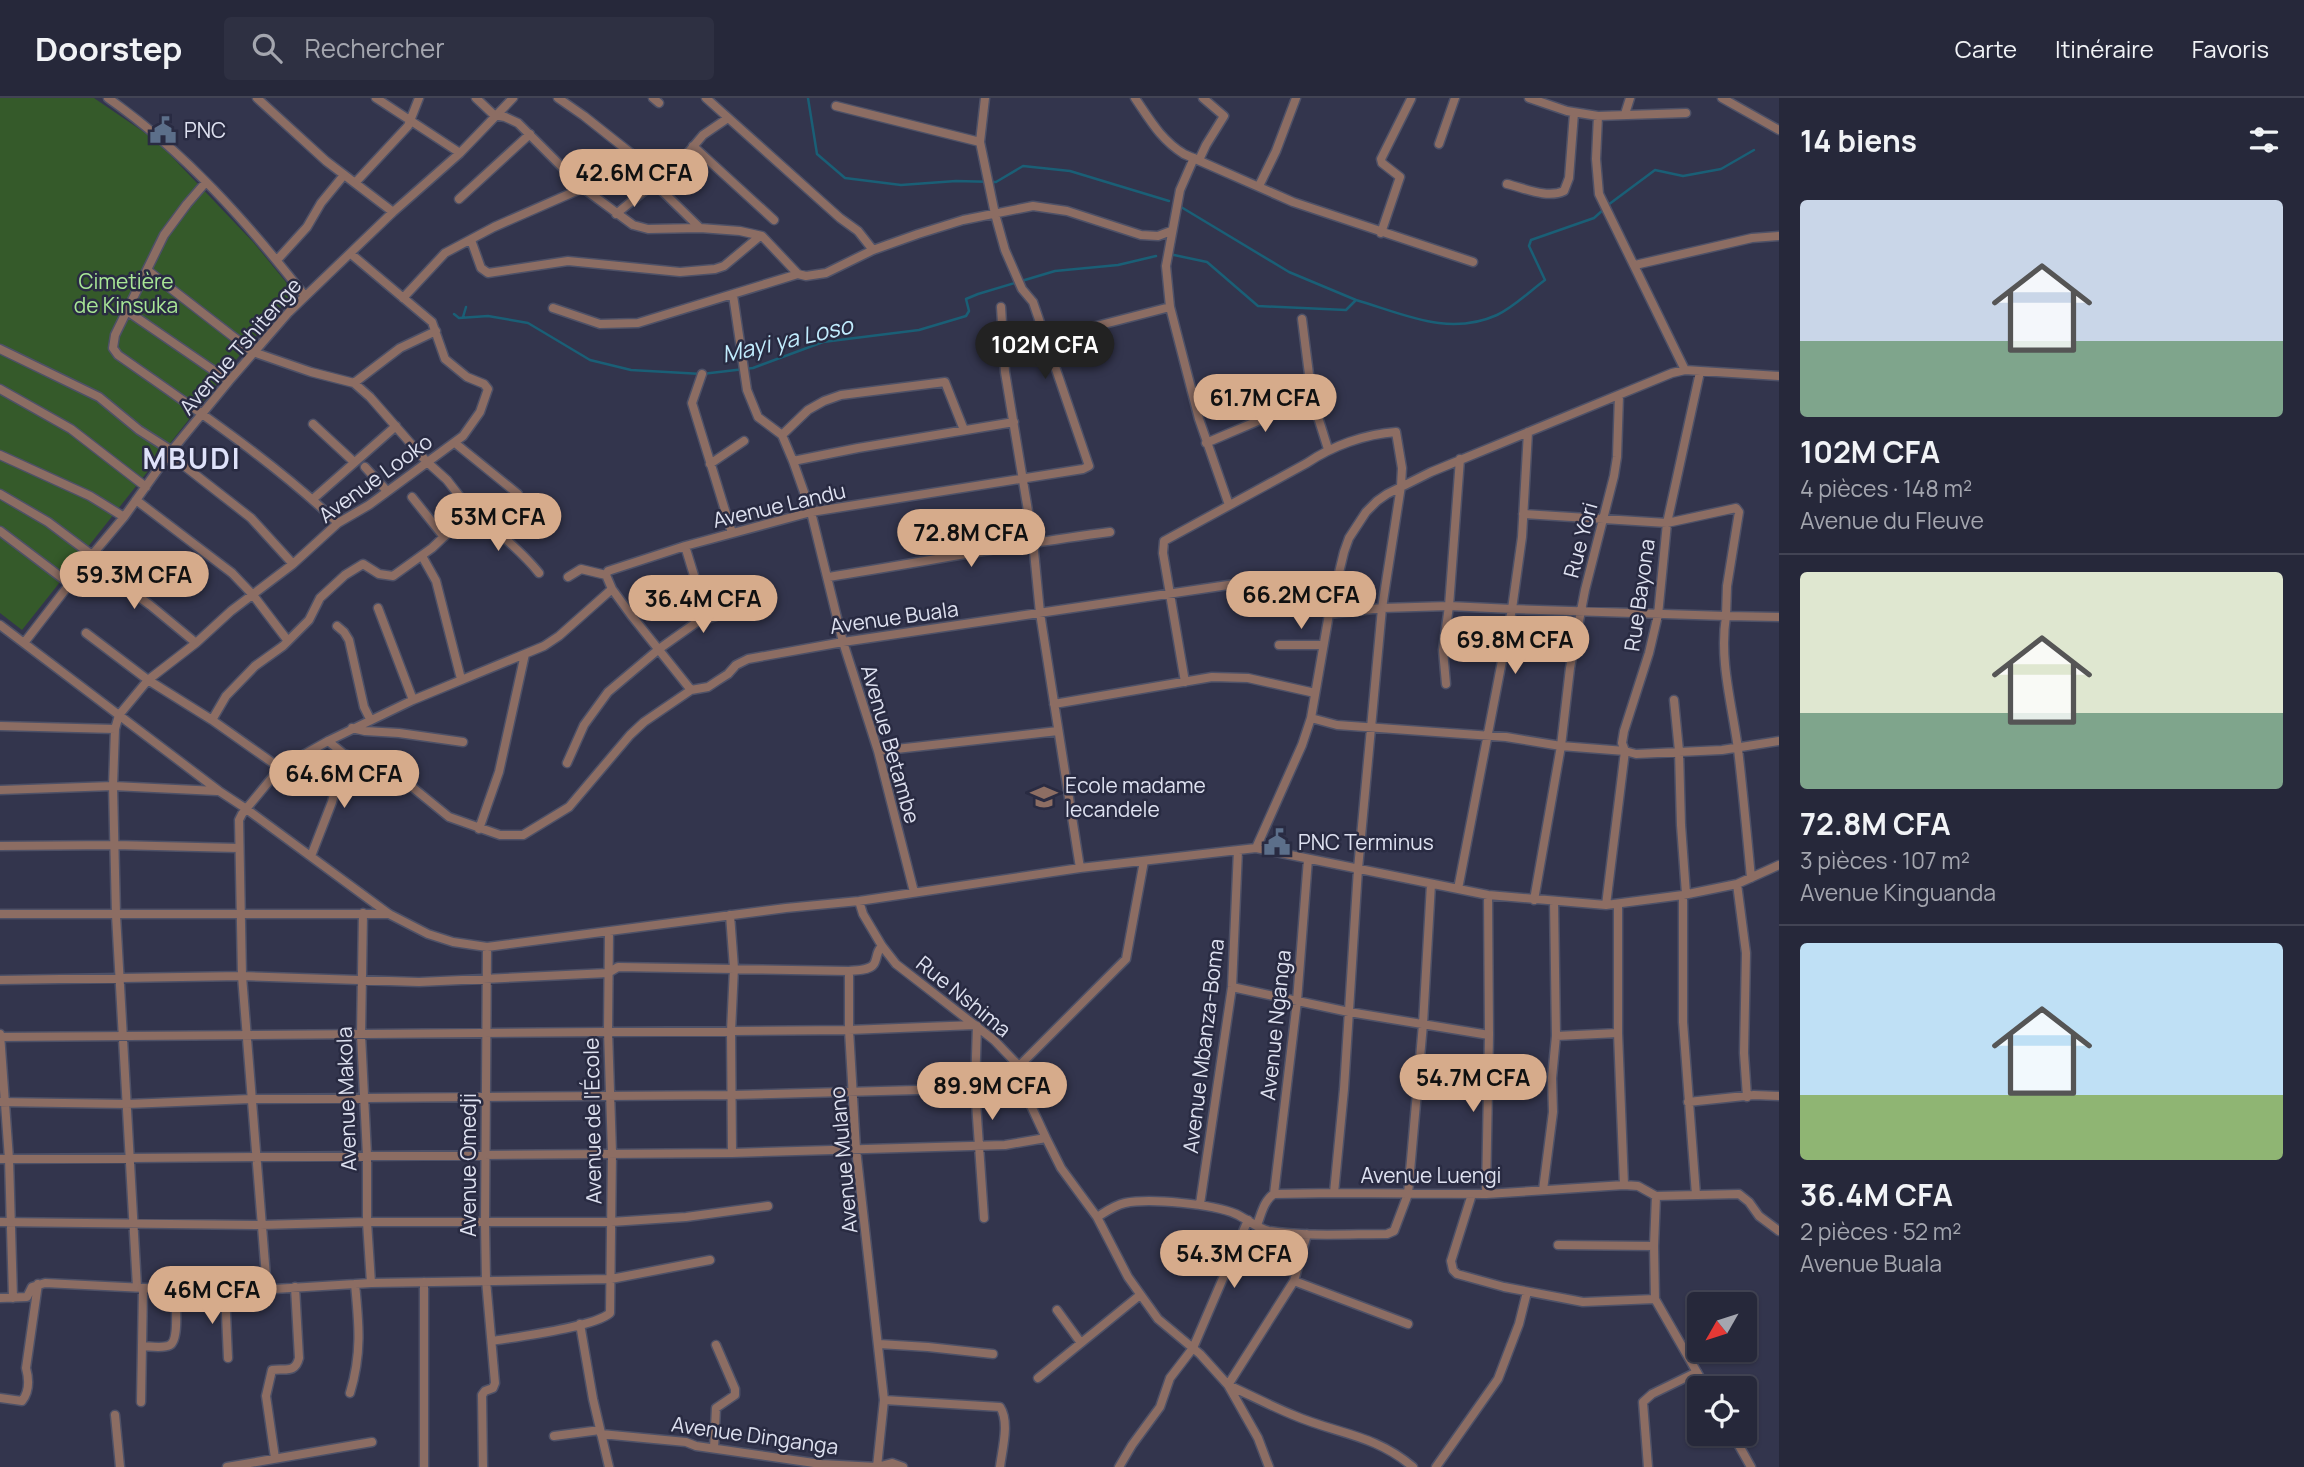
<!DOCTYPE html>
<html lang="fr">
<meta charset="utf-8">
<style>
:root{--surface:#26283a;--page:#2e3042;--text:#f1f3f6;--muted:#a4a6af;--line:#424454;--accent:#d6ab8b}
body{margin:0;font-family:Manrope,sans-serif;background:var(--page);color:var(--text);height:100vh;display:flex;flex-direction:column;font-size:26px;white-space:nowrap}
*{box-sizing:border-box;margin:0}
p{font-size:23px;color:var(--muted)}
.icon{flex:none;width:38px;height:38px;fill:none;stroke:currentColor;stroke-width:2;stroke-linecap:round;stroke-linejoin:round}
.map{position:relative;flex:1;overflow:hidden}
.sheet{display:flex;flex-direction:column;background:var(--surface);width:525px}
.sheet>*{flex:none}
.needle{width:46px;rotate:231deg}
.tools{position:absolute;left:1687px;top:1194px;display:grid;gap:14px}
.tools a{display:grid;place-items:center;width:70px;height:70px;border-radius:7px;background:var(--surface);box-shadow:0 2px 5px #0004,0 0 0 2px var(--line);font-size:35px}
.price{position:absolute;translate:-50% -60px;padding:0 16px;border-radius:24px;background:var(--accent);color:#111;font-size:23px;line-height:46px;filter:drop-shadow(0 2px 4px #0008)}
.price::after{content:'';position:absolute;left:50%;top:42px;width:21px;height:16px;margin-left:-10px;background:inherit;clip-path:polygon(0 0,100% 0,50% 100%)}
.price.current{background:#222;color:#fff}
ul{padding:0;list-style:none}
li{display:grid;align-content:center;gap:14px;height:371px;padding:0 21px}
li+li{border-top:2px solid var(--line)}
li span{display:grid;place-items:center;height:217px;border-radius:7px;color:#555}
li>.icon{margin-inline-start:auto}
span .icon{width:126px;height:126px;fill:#fffc;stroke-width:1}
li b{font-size:30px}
h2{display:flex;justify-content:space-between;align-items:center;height:84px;padding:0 21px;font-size:30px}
header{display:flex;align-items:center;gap:42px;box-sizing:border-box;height:98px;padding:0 35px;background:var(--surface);border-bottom:2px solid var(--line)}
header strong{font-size:33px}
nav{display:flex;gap:38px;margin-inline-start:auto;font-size:24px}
.search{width:490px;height:63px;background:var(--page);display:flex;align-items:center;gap:18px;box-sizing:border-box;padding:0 24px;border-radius:7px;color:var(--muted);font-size:26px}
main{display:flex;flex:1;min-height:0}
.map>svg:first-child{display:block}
.green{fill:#355a2a}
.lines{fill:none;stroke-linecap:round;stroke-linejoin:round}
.stream{stroke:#1a5f76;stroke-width:2.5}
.minor-casing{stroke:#4e5167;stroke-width:11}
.minor{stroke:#8c6d63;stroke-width:8}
.labels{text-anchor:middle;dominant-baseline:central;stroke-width:5;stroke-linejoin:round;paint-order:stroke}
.poi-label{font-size:21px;fill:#dee1f0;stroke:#292b42;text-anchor:start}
.park-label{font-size:21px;fill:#a8e696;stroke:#292b42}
.street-label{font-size:21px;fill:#dee1f0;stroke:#292b42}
.water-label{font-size:23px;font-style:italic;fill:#c1ecfd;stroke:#292b42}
.district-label{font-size:28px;font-weight:bold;letter-spacing:2px;fill:#dfe2fa;stroke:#292b42}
</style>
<header>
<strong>Doorstep</strong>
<div class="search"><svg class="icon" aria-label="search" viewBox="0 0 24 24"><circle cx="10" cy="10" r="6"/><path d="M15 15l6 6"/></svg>Rechercher</div>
<nav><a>Carte</a><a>Itinéraire</a><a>Favoris</a></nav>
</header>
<main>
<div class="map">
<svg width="1779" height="1369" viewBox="0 0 1779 1369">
<rect width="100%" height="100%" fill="#33354d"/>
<path class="green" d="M0 0H94L157 43 254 145 294 194 244 252 22 532 0 515Z"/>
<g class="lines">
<path class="stream" d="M808 0 817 56 845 80 901 87 956 83 996 84 1023 68 1070 73 1169 103
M1608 107 1655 72 1683 78 1721 71 1754 52
M1181 109 1289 174 1356 202
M1174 157 1207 164 1258 208 1346 212 1356 202C1404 216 1448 239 1497 217 1514 209 1530 193 1545 182L1529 148 1531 142 1594 120 1603 112
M454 216 459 220 488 218 528 225 590 262 631 272 702 276 753 270 823 244 919 232 966 218 969 213 966 201 978 196 1055 173 1118 167 1156 158
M463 219 466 209"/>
<defs>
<path id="minor" d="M108 0C185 54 247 124 305 198
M257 0 326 63 393 114
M376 0 460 55
M476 0 494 17 505 19 518 25 583 90 633 127 648 131 700 130 740 133 762 138 798 176
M558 0 584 18 632 56 655 86 700 130
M653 0 659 5
M706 0 840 120 858 133 873 152
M1135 0C1150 22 1161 42 1184 56L1293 104 1473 164
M1529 0 1567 13 1598 18 1686 15
M1722 0 1779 32
M836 8 980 44
M1625 16 1630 0
M1598 18 1596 61 1599 96 1685 272
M1439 46 1455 0
M693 48 774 122
M1194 60 1180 92 1166 168 1170 209 1199 321 1229 407
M1199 62 1206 47 1224 18 1203 0
M206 84 187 106 164 137 115 237 113 250 118 257C194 310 271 362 338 425
M355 85 408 28 419 0
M1507 86C1524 90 1547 101 1564 93L1569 80 1574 15
M1259 88 1276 53 1296 0
M459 101 530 36
M616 116 681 63 703 37 728 20
M1381 135 1400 79 1382 65 1381 61 1411 1
M471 142 481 170 488 175 568 163 680 174 715 171 724 168 760 138
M277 162 307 129 321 105 344 77
M1635 167 1752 140 1779 138
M147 172 253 254 311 274 354 285 370 299 426 363 447 382 464 404 469 415C484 418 528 461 539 475
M733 197 747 292 758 319 782 337 793 363 811 414 843 544 878 653 914 794
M403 200 445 155 494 129 583 90
M1001 209 1005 274 1033 443 1040 515 1080 770
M553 210 600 226 638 225 798 176 806 178 826 175 873 152 918 136 963 122 1033 108 1067 113 1141 137 1158 138 1171 133
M127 213 229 283
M1302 221 1312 300 1328 351
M1046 241 1170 209
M0 251 99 299 139 332 172 353
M702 276 692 305 732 435
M354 285 400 250 436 233
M0 291 71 331 146 389
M313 326 354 364
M782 337 808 312 824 303 841 297 945 284 964 332
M455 345 518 396
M1206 345 1312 300
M169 356 251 420 293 466
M0 357 90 398 124 419
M793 363 858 350 1014 324
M710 366 744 343
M365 369 387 393
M0 396 48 424 92 457
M412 399 444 439
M313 401 396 328
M136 402 232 475 253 497 288 543
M1523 416 1667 425 1736 410 1739 414 1727 488 1726 518 1512 511 1522 439 1528 334
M0 433 70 486
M685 448 707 520
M422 458 436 483 461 581
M88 462 150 507 196 545
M606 477 608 473 685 448 811 414 1083 371 1089 368 1033 204 1022 191 1005 152 995 116 980 44 985 0
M606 477 612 491 631 517 691 592
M568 479 581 471 606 477
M829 479C923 464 1016 446 1110 434
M378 510 413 602
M1329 516 1382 510 1449 508 1460 361
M0 527 219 693 245 710 389 816 428 836 453 844 487 849 786 810 859 803 1080 770 1256 750 1488 797 1606 807 1683 797 1737 786 1779 767
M337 528 344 534 349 542 364 609 370 621
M86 535 148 582 212 622 280 670
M24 545 92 457 124 419 169 356 229 283 289 214 393 114 460 55 513 0
M1279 547H1323
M1185 584 1163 455 1164 443 1307 365C1332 348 1365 336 1396 334L1402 370 1401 388 1382 510 1371 630 1358 771 1344 991 1334 1095
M1446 586 1443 552 1449 508 1512 511 1458 791
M1674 602 1679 653 1681 727 1686 796
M1054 606 1212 579 1248 580 1315 595
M1311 620 1337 627 1506 639 1561 648 1625 653 1636 656 1722 652 1779 643
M212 622 226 598 255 568 283 548 309 522 320 500 345 477 363 466 379 476 393 478 432 450 469 415
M0 628 115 631
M352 630 365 633 399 635 463 644
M328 643 344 656 362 662 406 684 449 719 500 737H523L569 709 630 637 644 624 691 592 708 589 717 583 728 576 736 567 748 561 843 544 1262 482
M878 653 1058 633
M567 665 584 627 608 594 659 551 697 524 741 510
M0 692 113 688 217 693
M479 731 499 674 525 556
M0 748 115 747 239 750
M1256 750 1302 647 1311 620 1329 516 1344 454 1349 440 1366 414 1377 403 1387 396 1431 374 1672 275 1685 272 1779 278
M311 758 332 704 344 656
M1751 780C1747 737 1743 694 1738 651 1732 606 1719 563 1726 518L1779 519
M1737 786 1746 855 1744 955 1747 999
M1683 797V924L1696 1097
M1534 802 1561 648 1570 570 1585 492 1614 378 1617 359 1619 297
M859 803 863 816 882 848 896 866 994 942 1019 968V982L1046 1040 1061 1070 1097 1119 1128 1179 1158 1221 1200 1256 1228 1287 1258 1340 1269 1369
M1618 806V935L1624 1087
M1606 807 1625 653 1622 645 1624 633 1649 555 1658 517 1667 425 1700 274
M363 815 361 937 367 1057V1124L371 1185
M0 816H389
M730 817 734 870 731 933 732 1055
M849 873V932L856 1051 884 1302 1000 1309C1010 1324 1002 1352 1000 1369
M0 882 242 878 419 884 608 875 618 869 849 873C857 872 872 873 875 864 878 857 876 854 882 848
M1232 889 1349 914 1489 937
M977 928 975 990 984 1120
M0 936 9 1061 13 1200
M1556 938 1618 935
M0 939 849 932 975 927
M1019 968 1126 861 1144 763
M0 1004 127 1006 251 1001 733 997 954 991 1019 982
M1688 1004 1754 997 1779 998
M0 1061 732 1055 1005 1047 1046 1040
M1543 1092 1553 1014 1552 980 1556 938 1554 803
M1274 1096 1297 903 1308 761
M1472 1096 1451 1163 1453 1172 1457 1176 1504 1189 1583 1204 1655 1201
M1486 1096 1489 937 1488 797
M1656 1098 1739 1096 1749 1104 1759 1118 1779 1133
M1200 1106 1232 889 1238 752
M1097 1119C1105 1114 1115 1107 1125 1105 1150 1100 1213 1106 1236 1116 1247 1121 1258 1131 1269 1133 1308 1139 1349 1136 1387 1136L1394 1133 1408 1096 1423 926 1431 786
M0 1124 261 1127 367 1124H611L686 1119 768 1108
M1257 1127C1261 1117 1264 1102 1274 1096L1334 1095 1486 1096 1624 1087 1638 1088 1656 1098 1654 1148 1655 1201 1706 1290
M1307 1136 1294 1183 1228 1287C1250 1297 1271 1308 1293 1317 1337 1336 1374 1336 1413 1369
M1558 1147 1654 1148
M1294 1183 1408 1226
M424 1184V1369
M137 1189 116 817 113 688 115 631 119 617 148 582 196 545 231 513 293 466 338 425 369 407 463 338 480 314 488 291 484 286 467 279 445 261 432 224 351 156
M267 1191 242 878 239 722 242 716 280 670 328 643 413 602 544 548 559 538 612 491
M225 1194 228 1260
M0 1200 27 1199 32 1189 45 1185 225 1194 371 1185 611 1181 710 1162
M1057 1212 1081 1245
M580 1226 593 1301 609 1369
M492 1243C516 1239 595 1229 610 1215L612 1055 608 933 609 834
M879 1246 928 1249 993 1256
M142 1248C149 1248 163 1251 170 1247 180 1241 175 1202 175 1191
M1038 1280 1140 1197
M350 1295C362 1256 359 1226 355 1186
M0 1300 22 1303C30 1293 29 1281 26 1270L38 1186
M141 1304 143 1190
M115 1317 120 1369
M1732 1335 1751 1369
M601 1336 686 1344 696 1348 821 1366 877 1369 892 1365 903 1369
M554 1338 600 1332
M714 1350 716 1310 735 1297V1291L716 1247
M275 1360 266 1298 272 1272C285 1270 295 1276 299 1260L295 1189
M227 1369 372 1344
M483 1369 482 1297 485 1293 493 1290 495 1285 486 1182 485 1125 487 849
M877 1369 884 1302
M1119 1369 1132 1347 1160 1309 1170 1280 1193 1250 1248 1122
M1436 1369 1498 1281 1519 1226 1527 1194
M1648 1369 1643 1304 1652 1296 1697 1274"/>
</defs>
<use href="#minor" class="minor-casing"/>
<use href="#minor" class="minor"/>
</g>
<defs>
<symbol id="civic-bare" viewBox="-9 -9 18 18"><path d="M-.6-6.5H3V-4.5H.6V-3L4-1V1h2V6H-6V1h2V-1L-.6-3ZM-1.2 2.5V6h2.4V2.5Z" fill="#5c6f8a" stroke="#292b42" stroke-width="2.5" paint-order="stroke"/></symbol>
<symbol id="school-bare" viewBox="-9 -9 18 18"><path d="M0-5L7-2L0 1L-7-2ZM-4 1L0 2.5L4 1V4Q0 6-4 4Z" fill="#8d6e63" stroke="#292b42" stroke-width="2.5" paint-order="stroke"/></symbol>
</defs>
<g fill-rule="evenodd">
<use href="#civic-bare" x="144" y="13" width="38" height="38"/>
<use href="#school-bare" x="1025" y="680" width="38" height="38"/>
<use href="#civic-bare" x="1258" y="725" width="38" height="38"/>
</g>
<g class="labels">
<g class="poi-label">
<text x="184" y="32">PNC</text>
<text x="1065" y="687">Ecole madame<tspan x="1065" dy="24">lecandele</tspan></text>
<text x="1298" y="744">PNC Terminus</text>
</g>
<g class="park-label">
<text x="126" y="183">Cimetière<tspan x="126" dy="24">de Kinsuka</tspan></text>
</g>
<g class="street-label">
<text transform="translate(240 248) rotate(-49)">Avenue Tshitenge</text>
<text transform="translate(375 380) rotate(-36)">Avenue Looko</text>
<text transform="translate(779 407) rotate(-13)">Avenue Landu</text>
<text transform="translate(1580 442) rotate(-75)">Rue Yori</text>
<text transform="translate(1639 497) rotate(-82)">Rue Bayona</text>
<text transform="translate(894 519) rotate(-8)">Avenue Buala</text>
<text transform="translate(891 646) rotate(74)">Avenue Betambe</text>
<text transform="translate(964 898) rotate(39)">Rue Nshima</text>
<text transform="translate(1275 927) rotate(-84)">Avenue Nganga</text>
<text transform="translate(1203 948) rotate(-83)">Avenue Mbanza-Boma</text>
<text transform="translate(346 1001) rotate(-92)">Avenue Makola</text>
<text transform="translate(592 1023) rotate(-91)">Avenue de l'École</text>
<text transform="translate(843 1062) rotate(-95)">Avenue Mulano</text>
<text transform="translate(468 1067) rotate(-90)">Avenue Omedji</text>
<text x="1431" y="1077">Avenue Luengi</text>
<text transform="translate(755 1337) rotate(8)">Avenue Dinganga</text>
</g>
<g class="water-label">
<text transform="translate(787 241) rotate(-13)">Mayi ya Loso</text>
</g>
<g class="district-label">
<text x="192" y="360">MBUDI</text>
</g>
</g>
</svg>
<div class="tools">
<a><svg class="needle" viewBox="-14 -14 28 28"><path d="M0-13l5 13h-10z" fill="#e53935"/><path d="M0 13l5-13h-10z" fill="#a4a6af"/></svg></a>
<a><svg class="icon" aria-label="locate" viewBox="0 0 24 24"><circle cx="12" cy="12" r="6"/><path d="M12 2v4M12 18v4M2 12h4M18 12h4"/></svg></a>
</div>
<b class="price" style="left:634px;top:111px">42.6M CFA</b>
<b class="price current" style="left:1045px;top:283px">102M CFA</b>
<b class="price" style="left:1265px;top:336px">61.7M CFA</b>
<b class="price" style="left:498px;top:455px">53M CFA</b>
<b class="price" style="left:971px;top:471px">72.8M CFA</b>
<b class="price" style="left:134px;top:513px">59.3M CFA</b>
<b class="price" style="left:1301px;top:533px">66.2M CFA</b>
<b class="price" style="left:703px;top:537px">36.4M CFA</b>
<b class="price" style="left:1515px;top:578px">69.8M CFA</b>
<b class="price" style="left:344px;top:712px">64.6M CFA</b>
<b class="price" style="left:1473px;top:1016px">54.7M CFA</b>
<b class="price" style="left:992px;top:1024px">89.9M CFA</b>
<b class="price" style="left:1234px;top:1192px">54.3M CFA</b>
<b class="price" style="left:212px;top:1228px">46M CFA</b>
</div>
<section class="sheet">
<h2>14 biens<svg class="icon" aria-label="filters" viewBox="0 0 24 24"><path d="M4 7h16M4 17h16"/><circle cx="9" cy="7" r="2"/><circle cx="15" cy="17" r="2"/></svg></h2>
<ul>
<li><span style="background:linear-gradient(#c9d6e8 65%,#7fa58c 0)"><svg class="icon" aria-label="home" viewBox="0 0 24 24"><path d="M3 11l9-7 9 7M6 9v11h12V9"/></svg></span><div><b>102M CFA</b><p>4 pièces · 148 m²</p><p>Avenue du Fleuve</p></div></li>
<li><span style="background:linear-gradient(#dfe7d0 65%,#7fa58c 0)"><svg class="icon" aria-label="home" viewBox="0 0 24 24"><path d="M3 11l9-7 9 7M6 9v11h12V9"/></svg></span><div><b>72.8M CFA</b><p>3 pièces · 107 m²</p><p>Avenue Kinguanda</p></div></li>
<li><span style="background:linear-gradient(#bfe0f5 70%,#8fb573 0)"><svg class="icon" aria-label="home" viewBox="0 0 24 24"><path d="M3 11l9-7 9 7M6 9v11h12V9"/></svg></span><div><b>36.4M CFA</b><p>2 pièces · 52 m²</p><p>Avenue Buala</p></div></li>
</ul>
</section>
</main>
